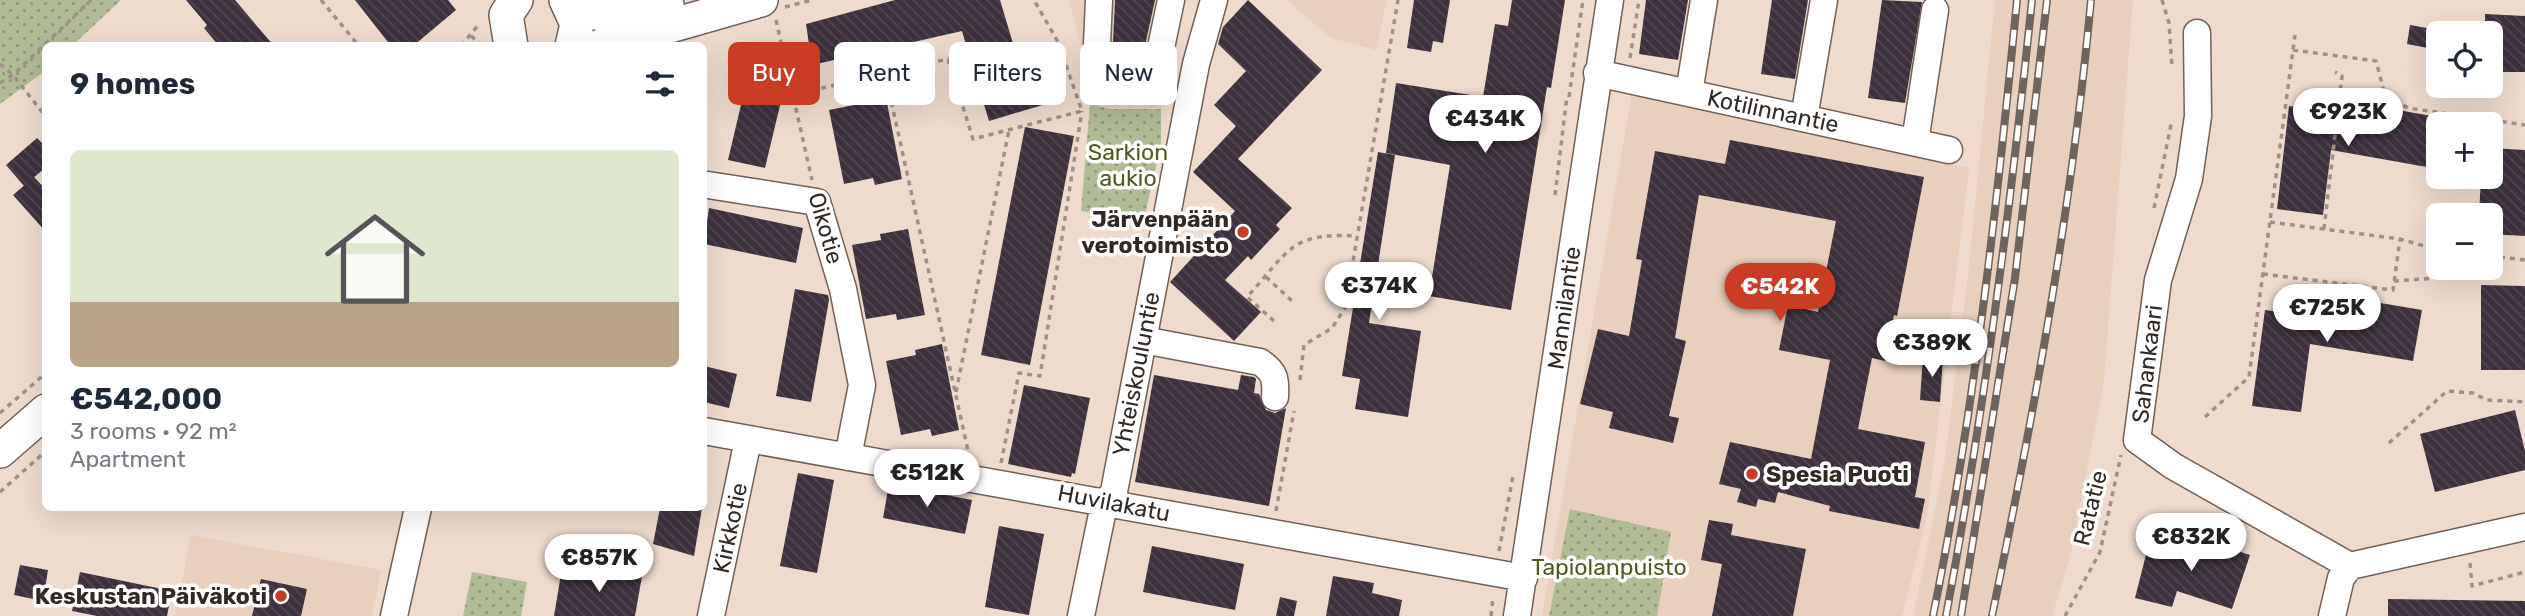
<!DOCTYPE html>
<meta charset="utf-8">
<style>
:root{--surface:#fff;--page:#f6f6f7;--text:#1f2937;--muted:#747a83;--accent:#c83d23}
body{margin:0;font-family:Rubik,sans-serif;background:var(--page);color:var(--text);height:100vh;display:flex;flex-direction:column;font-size:26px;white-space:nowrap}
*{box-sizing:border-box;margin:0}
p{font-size:23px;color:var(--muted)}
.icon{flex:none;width:38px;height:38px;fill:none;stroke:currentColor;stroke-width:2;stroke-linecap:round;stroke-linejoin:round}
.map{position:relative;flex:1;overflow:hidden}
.drawer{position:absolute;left:42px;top:42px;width:665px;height:469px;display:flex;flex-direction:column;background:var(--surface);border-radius:10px;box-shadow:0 7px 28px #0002}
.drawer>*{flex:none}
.banner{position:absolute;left:728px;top:42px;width:665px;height:63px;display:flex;gap:14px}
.controls{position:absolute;left:2426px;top:21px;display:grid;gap:14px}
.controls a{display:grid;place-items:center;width:77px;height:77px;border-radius:10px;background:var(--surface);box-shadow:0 7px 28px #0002;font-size:35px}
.price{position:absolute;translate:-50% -60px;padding:0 16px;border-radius:24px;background:#fff;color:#222;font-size:23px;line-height:46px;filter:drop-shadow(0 2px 4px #0008)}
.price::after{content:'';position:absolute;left:50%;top:42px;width:21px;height:16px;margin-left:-10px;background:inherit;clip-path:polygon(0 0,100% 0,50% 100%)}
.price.selected{background:var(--accent);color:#fff}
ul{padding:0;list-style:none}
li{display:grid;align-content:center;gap:14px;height:371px;padding:0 28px}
li span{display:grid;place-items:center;height:217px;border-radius:10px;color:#555}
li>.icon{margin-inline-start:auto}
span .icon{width:126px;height:126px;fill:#fffc;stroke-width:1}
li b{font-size:30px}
h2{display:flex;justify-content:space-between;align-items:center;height:84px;padding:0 28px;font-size:30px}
.chip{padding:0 24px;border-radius:10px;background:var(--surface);box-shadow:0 7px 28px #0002;font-size:24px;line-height:63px}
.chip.selected{background:var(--accent);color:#fff}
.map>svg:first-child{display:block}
.built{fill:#e9cfbd}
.park{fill:url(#park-dots)}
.building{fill:url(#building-back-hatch)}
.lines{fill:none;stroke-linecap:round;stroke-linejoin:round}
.minor-casing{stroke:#716055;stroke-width:29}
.major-casing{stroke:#716055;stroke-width:36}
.path{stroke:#9f9187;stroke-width:3.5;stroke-dasharray:5 5;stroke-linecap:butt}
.minor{stroke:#fff;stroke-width:26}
.major{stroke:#fff;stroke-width:33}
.rail-casing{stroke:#6f645d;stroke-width:8}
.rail{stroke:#fff;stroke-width:5;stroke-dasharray:16;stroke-linecap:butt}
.poi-dot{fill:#c83d23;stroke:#fff;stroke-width:2.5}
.labels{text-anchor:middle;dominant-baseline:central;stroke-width:7;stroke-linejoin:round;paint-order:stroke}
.street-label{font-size:23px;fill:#302924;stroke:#fff}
.park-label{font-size:23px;fill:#4e5b20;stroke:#fff}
.poi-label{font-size:23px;font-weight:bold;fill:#302924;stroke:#fff;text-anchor:end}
</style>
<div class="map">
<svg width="2525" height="616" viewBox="0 0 2525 616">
<defs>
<pattern id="park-dots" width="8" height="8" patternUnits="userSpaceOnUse" patternTransform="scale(1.75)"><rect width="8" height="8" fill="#b1bb96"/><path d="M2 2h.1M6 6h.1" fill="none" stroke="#90987a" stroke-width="1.8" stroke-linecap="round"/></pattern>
<pattern id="building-back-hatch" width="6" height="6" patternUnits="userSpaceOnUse" patternTransform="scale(1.75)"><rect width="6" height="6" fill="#3d313d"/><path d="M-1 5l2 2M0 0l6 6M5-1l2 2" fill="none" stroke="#514650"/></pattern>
</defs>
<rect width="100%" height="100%" fill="#eedbce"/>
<path class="built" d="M1069 0H1185L1161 109H1110L1090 104 1085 64Z
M1287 0H1387L1376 50 1331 38Z
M1995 0H2133L2104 381 2070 557 2052 616H1913L1944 466 1969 265Z
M1632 92 1969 168 1927 516 1902 616H1542Z
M191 535 381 570 372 616H175Z"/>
<path class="park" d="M0 0H121L73 45 46 46 45 71 0 104Z
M1090 104 1110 109H1161V145L1143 224 1081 211Z
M1570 509 1671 532 1657 616H1549Z
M472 572 527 582 521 616H463Z"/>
<path class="building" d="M186 0H235L274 46H219L204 28 207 25Z
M355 0H448L456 10 413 46H391Z
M895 0H1000L1020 67 1054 57 1066 98 989 121 962 31 812 65 806 24Z
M1115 0H1155L1143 55 1139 59 1131 60 1116 51 1113 42Z
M1248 0 1322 70 1238 159 1292 208 1276 225 1280 229 1251 260 1248 256 1225 280 1261 312 1234 341 1170 282 1235 211 1193 172 1236 126 1214 105 1246 71 1218 44 1223 27Z
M1414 0H1450L1443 43 1433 41 1431 52 1407 48Z
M1512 0H1565L1551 88 1547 87 1511 310 1429 296 1450 165 1386 153 1396 83 1483 97 1495 24 1508 26Z
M1646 0H1688L1678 60 1639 54Z
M1772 0H1808L1795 79 1761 74Z
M1882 0 1922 2 1905 103 1868 98Z
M2485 14 2525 16V72H2490V33H2485Z
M2410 25 2438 30V50L2407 44Z
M745 88 782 97 765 168 728 160Z
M885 93 902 179 875 185 873 178 844 184 829 110 859 104 858 98Z
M2357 103 2438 117V169L2331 150 2323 215 2277 209 2289 106 2355 115Z
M1025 127 1074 136 1030 365 981 355Z
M37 138 46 147V167L24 186 6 165Z
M1730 140 1924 177 1897 316 1894 315 1885 361 1872 358 1858 429 1925 442 1915 497 1925 499 1919 529 1829 511 1830 506 1778 492 1775 503 1758 499 1756 507 1737 502 1741 489 1719 484 1730 442 1811 459 1830 360 1779 350 1788 305 1818 312 1836 221 1699 195 1675 338 1686 341 1669 416 1679 418 1673 443 1609 428 1613 412 1580 404 1598 329 1629 336 1642 260 1636 259 1655 151 1725 164Z
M2490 148 2525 150V236L2490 234V215H2479L2481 177H2490Z
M1378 152 1395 155 1369 323 1421 331 1408 417 1355 409 1360 379 1342 376Z
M34 177 46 190V232L13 195Z
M709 208 803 228 796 263 704 244Z
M908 229 925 315 897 320 896 314 866 319 852 245 881 240 880 234Z
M2481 285 2525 286V370H2481Z
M795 289 828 295 829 300 811 402 776 396Z
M2333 295 2422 310 2413 361 2310 344 2301 412 2252 406 2265 310 2329 319Z
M942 344 959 430 932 436 930 429 901 435 886 361 916 355 915 350Z
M1923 356 1943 357 1940 402 1920 400Z
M704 366 737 374 729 408 704 402Z
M1154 375 1238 390 1241 375 1254 377 1256 379 1254 393 1259 394 1266 410 1275 413 1286 408 1269 506 1135 482Z
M1024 385 1090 398 1075 474 1072 473 1071 477 1008 464Z
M2515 410 2525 451V470L2435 492 2420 434Z
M798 473 834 480 817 573 780 566Z
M889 484 972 500 965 534 883 518Z
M660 508H702L694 556 653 544Z
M1709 520 1733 524 1731 535 1806 549 1793 616H1712L1722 564 1701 560Z
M999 526 1044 534 1029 615 985 607Z
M2151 535 2216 552 2219 545 2250 555 2232 609 2177 591 2172 607 2135 598Z
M1152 546 1244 564 1235 610 1143 592Z
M20 565 48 570 43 601 14 595Z
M588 566 642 576 635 616H554L561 574 585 579Z
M80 572 172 591 167 616H97L72 611Z
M1333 576 1374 583 1372 593 1402 600 1399 616H1326Z
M261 579 307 589 301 616H252Z
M1280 597 1297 601 1294 616H1276Z
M2388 599 2525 601V616H2388Z"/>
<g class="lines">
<defs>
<path id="minor" d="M1099 0 1097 44 1103 62 1128 76 1147 74 1158 62 1171 0
M2197 33 2198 116 2189 179 2158 280 2137 440 2173 466 2350 566 2525 527
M1597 73 1949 150
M1689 93 1704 0
M1804 118 1824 0
M1915 142 1935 10
M708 185 817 202 843 289 862 385 848 457
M1143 340 1260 362C1275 372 1276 379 1275 397
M704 431 1524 578
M1112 502 1196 64 1214 0
M394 616 418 508
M711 616 748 440
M1081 616 1105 500
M1517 616 1610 0
M2332 616 2341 578 2350 566"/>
<path id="major" d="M566 0 577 24 572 46
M569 3C609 22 626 16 667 5
M511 46 506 15 516 0
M600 46 761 0
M0 451 46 411"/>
</defs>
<use href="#minor" class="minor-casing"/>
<use href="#major" class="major-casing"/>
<path class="path" d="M321 0 359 46
M2162 0 2169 23 2172 67
M785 7 812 0
M776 20 812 180
M471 36 483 46
M461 46 480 23
M2293 50 2376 61 2385 95 2408 108 2525 125
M1630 58 1639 0
M0 64 13 75 46 117
M885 73 969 455
M0 83 13 75 91 0
M792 95 948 59 973 139 1082 111 1058 42 1034 0
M1569 97 1583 0
M1555 195 1567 96
M2154 208 2172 120
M2270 222 2400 239 2438 250
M2324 229 2342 76 2335 72
M2490 256 2525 260
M2263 274 2393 290 2400 239
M1266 277 1292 301
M2394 281 2437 278 2445 268
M1274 321 1247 297C1289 251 1290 232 1357 236
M1300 380 1304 345 1332 328 1345 308 1398 0
M956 392 1009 130
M0 413 46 373
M2205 417 2249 377 2295 35
M2389 443 2447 391 2473 393 2487 400 2525 402
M1001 463 1019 373 1040 376 1082 111
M0 492 46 451
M1276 511 1294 411
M1499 551 1513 476
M2470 563 2472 586 2525 572
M1491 616 1493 597
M2065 616 2100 552 2121 455"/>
<use href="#minor" class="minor"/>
<use href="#major" class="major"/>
<defs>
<path id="rail" d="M1933 616C1974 413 1997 206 2017 0
M1946 616C1984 412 2011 206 2032 0
M1961 616 2015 278 2047 0
M1992 616C2034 413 2072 207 2091 0"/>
</defs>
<use href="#rail" class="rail-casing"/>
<use href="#rail" class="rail"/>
</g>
<g class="poi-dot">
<circle cx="1243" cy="232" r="7"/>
<circle cx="1752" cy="474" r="7"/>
<circle cx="281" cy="596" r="7"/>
</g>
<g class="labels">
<g class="street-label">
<text transform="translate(1773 111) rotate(12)">Kotilinnantie</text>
<text transform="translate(826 228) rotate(74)">Oikotie</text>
<text transform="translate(1564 308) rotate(-82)">Mannilantie</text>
<text transform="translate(2147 364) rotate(-83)">Sahankaari</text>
<text transform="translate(1136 374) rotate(-79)">Yhteiskouluntie</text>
<text transform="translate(1114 503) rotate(11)">Huvilakatu</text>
<text transform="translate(2090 508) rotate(-76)">Ratatie</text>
<text transform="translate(730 528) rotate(-78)">Kirkkotie</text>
</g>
<g class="park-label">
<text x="1128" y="152">Sarkion<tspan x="1128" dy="26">aukio</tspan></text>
<text x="1609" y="567">Tapiolanpuisto</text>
</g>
<g class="poi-label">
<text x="1229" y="219">Järvenpään<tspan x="1229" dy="26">verotoimisto</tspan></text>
<text x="1766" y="474" text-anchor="start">Spesia Puoti</text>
<text x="267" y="596">Keskustan Päiväkoti</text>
</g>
</g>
</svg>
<div class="controls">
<a><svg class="icon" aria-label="locate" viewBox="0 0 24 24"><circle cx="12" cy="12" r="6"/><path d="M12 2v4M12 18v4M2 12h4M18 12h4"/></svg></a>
<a>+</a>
<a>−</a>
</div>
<b class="price" style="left:2348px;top:148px">€923K</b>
<b class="price" style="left:1485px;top:155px">€434K</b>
<b class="price" style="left:1379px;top:322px">€374K</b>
<b class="price selected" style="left:1780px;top:323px">€542K</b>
<b class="price" style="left:2327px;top:344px">€725K</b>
<b class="price" style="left:1932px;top:379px">€389K</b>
<b class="price" style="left:927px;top:509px">€512K</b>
<b class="price" style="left:2191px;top:573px">€832K</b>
<b class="price" style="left:599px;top:594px">€857K</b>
<div class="banner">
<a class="chip selected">Buy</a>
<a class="chip">Rent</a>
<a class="chip">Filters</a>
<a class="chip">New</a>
</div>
<section class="drawer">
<h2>9 homes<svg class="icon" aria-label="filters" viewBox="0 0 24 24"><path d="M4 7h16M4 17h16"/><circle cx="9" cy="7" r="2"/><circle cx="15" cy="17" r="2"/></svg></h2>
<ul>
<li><span style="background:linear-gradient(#dfe7d0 70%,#b9a48a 0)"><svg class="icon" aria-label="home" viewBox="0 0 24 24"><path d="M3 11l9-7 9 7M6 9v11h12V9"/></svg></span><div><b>€542,000</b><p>3 rooms · 92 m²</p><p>Apartment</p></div></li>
</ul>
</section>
</div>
